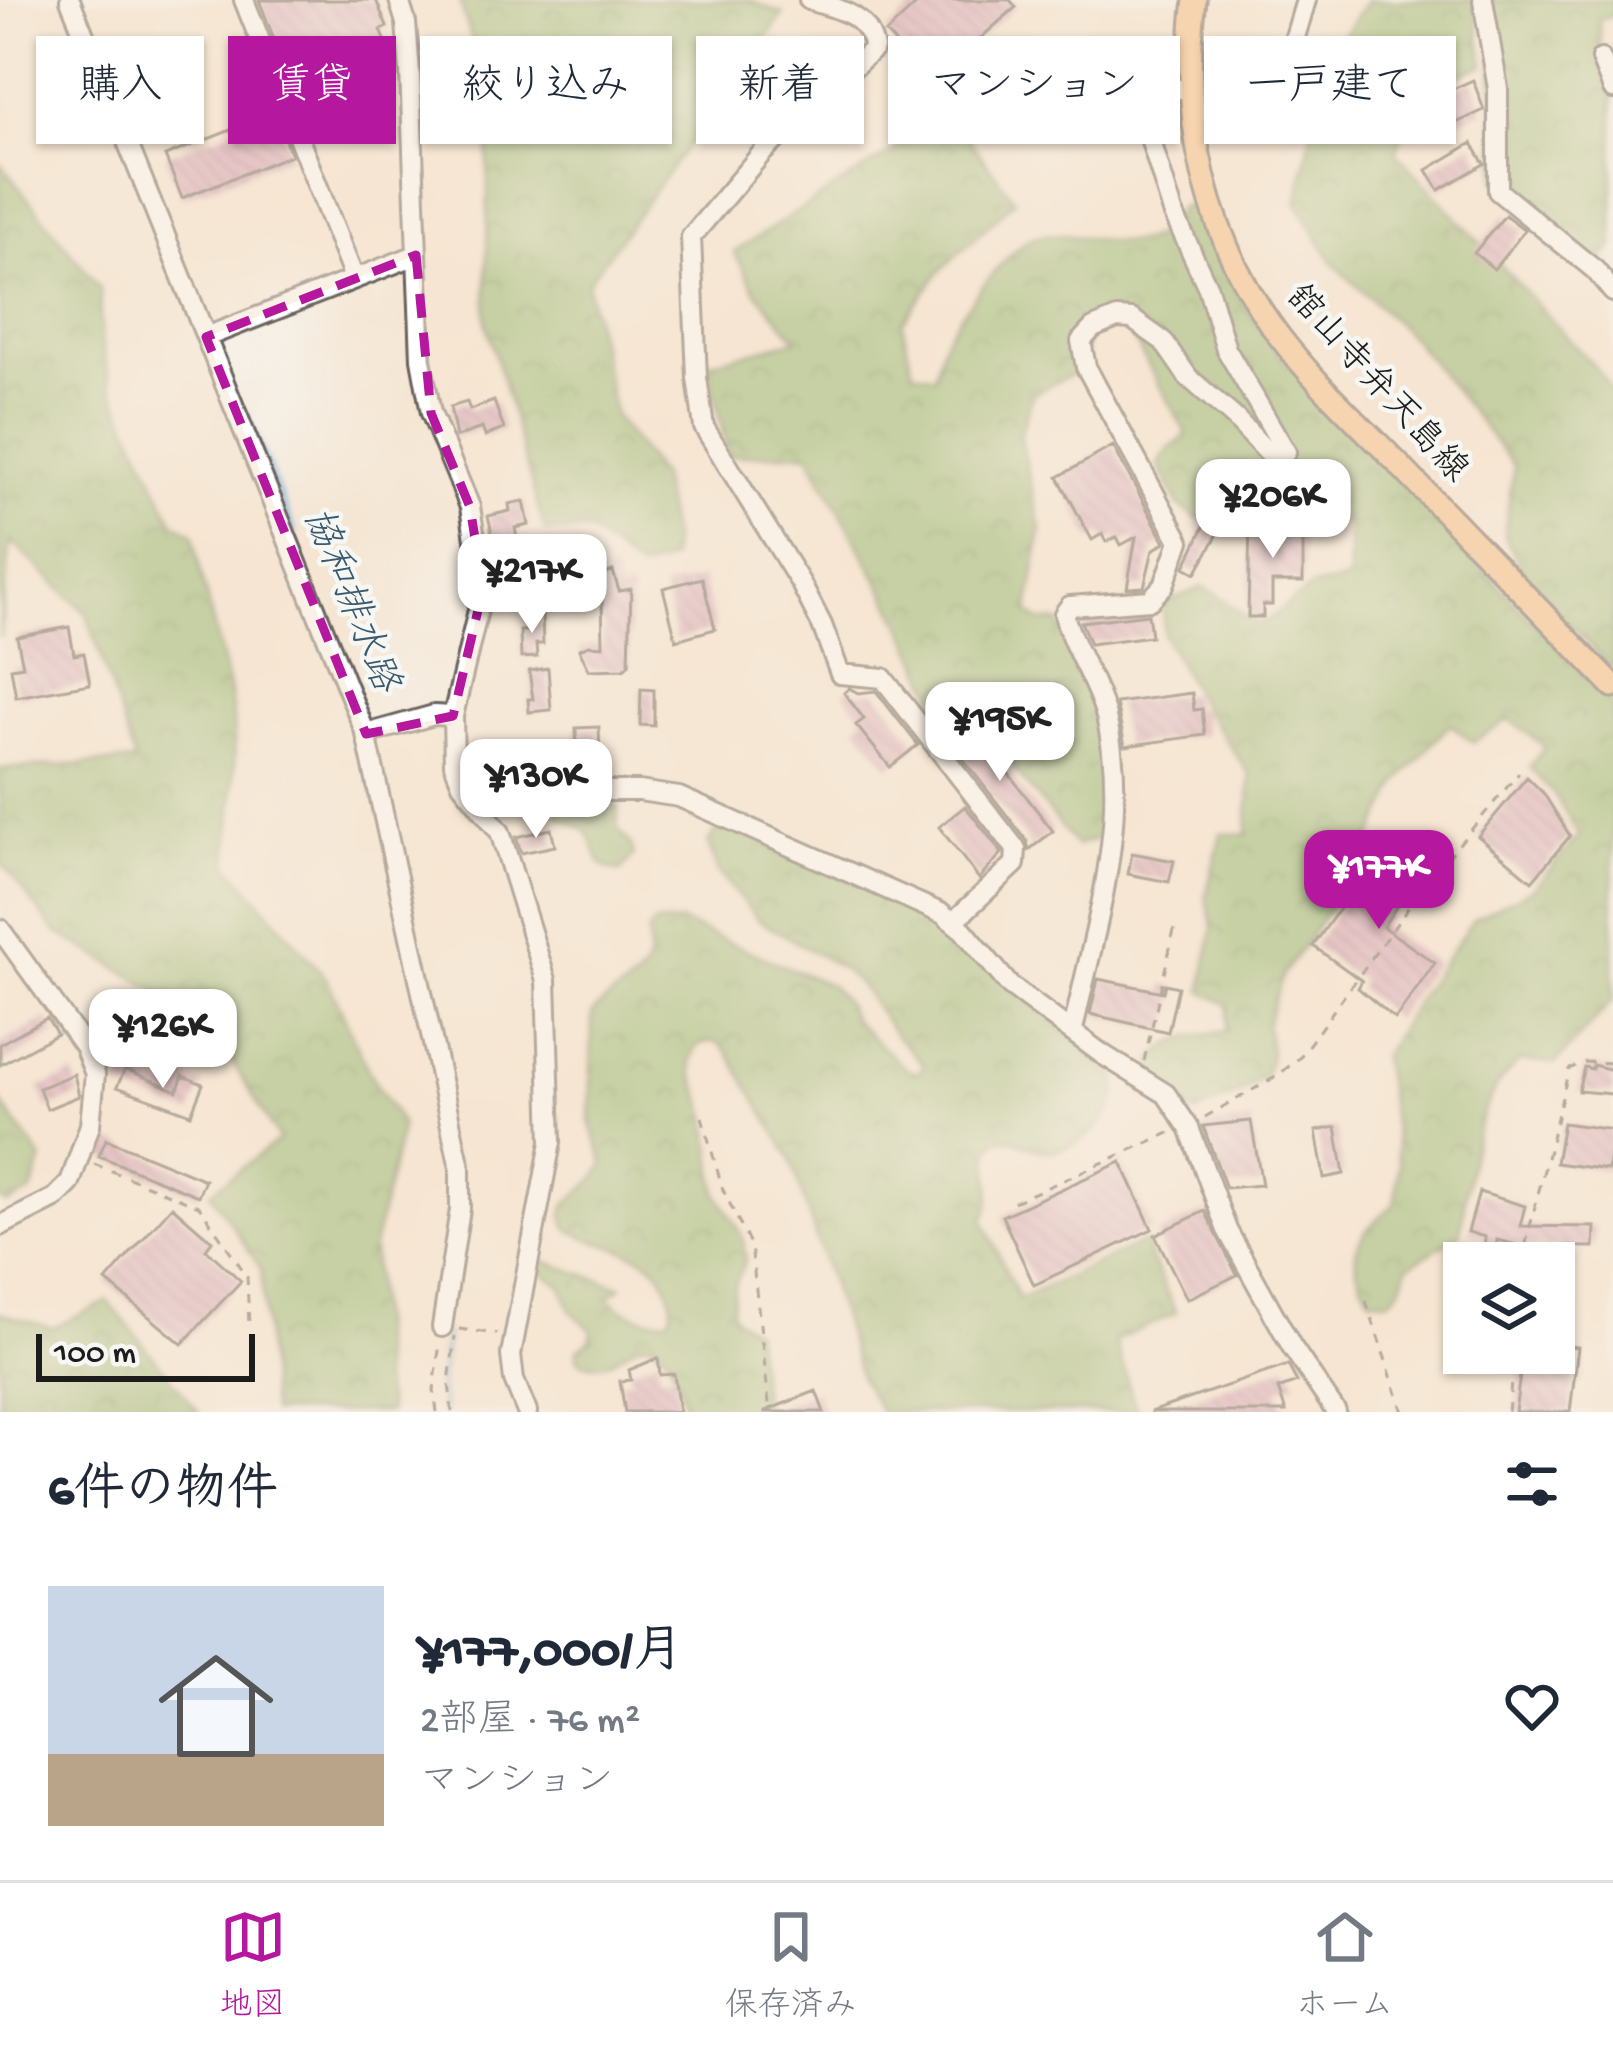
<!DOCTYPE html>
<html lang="ja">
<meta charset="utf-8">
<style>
:root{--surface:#fff;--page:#f2f2f3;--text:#1f2937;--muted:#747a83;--line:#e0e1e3;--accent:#b5179e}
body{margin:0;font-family:"Gochi Hand","Klee One",sans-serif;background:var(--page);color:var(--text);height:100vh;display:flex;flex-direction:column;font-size:45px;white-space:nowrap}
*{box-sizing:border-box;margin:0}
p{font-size:39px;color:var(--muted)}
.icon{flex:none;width:66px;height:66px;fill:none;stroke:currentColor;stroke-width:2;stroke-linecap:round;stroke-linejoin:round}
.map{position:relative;height:1412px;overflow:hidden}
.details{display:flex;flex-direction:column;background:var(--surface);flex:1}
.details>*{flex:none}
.banner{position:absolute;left:36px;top:36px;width:1542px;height:108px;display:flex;gap:24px}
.fabs{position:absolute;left:1443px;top:1242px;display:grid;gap:24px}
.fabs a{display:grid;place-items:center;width:132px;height:132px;border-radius:0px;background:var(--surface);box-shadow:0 3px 9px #0004;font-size:60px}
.scale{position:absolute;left:36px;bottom:30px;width:219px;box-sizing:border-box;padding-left:12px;border:6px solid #1c1c1c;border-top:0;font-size:33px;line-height:42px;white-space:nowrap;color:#1c1c1c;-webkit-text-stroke:9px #f6f6f2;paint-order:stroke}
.price{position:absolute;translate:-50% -102px;padding:0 27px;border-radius:24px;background:#fff;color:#222;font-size:39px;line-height:78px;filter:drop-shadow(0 3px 6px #0008)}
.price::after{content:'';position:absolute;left:50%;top:72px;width:36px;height:27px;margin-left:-18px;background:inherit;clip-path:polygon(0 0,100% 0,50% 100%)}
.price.selected{background:var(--accent);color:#fff}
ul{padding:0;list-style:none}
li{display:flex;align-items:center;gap:36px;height:300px;padding:0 48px}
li+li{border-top:3px solid var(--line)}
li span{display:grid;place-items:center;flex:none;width:336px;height:240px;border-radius:0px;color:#555}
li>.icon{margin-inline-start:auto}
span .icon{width:144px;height:144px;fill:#fffc;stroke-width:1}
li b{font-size:51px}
h2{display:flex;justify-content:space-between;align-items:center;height:144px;padding:0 48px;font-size:51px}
.pill{padding:0 42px;border-radius:0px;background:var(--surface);box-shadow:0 3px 9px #0004;font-size:42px;line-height:108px}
.pill.selected{background:var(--accent);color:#fff}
.tabs{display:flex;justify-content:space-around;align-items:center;height:168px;border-top:3px solid var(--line);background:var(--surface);font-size:33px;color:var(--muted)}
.tabs a{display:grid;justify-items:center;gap:6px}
.tabs .selected{color:var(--accent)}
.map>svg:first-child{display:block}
.forest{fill:url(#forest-crowns);stroke:#556944;stroke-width:3}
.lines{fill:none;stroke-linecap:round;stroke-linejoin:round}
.stream{stroke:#5fa5d5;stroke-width:4.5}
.building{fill:url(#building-back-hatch)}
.minor-casing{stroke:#68625c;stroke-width:24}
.major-casing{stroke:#68625c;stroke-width:27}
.path{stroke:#68625c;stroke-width:3;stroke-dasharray:9 9;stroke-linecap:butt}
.minor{stroke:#fff;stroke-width:18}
.major{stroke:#f6be87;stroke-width:21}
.marked{fill:none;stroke:#b5179e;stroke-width:9;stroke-dasharray:24 15;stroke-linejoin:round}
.labels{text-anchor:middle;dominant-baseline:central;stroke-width:9;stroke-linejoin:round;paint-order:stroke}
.street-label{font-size:36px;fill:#1c1c1c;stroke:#f6f6f2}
.water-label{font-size:39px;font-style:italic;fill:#3a5a6f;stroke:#f6f6f2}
</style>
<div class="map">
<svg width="1613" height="1412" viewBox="0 0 1613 1412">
<defs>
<pattern id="forest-crowns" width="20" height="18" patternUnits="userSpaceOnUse" patternTransform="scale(3)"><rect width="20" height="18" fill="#8eb66d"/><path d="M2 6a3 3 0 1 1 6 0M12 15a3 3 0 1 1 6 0" fill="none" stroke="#739359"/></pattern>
<pattern id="building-back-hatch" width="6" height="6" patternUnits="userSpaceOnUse" patternTransform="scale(3)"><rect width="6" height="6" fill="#d29cb6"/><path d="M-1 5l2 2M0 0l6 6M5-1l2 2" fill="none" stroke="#aa7e93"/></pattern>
</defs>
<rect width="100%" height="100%" fill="#f6f6f2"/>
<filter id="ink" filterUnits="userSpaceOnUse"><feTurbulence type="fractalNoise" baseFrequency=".00833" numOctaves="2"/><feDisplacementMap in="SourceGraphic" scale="24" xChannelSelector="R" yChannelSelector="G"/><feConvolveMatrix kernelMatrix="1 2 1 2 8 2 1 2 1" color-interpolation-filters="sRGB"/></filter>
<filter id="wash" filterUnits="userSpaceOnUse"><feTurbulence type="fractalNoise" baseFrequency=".004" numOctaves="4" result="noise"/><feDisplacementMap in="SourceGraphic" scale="48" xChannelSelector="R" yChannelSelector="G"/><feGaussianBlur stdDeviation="2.7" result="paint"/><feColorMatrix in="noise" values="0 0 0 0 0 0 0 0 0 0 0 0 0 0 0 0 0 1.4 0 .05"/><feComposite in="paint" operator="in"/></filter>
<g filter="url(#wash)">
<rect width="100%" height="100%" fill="#f5e5d2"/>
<path class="forest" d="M459 0H747L784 14 587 283 615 417 660 476 672 538 671 560 639 570 589 531 545 532 486 322 489 93Z
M1367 0H1474L1484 65 1418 92 1396 152 1601 374 1613 395V670L1528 579 1504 536 1514 466 1414 340 1334 264 1297 203 1326 61Z
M1490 0H1613V16L1599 19 1601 59 1613 84V247L1597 264 1497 181Z
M950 115 1015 200 940 271 902 323 913 371 935 376C938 364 940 350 945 340 956 318 1014 241 1037 236 1084 226 1153 271 1178 209L1191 204 1202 216 1244 306 1285 362 1613 704V1000L1556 1063 1519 1061C1469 1105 1470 1174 1460 1235L1408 1266 1400 1288 1389 1301 1371 1298C1340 1252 1359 1234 1395 1204L1399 1166 1382 1057 1421 993 1474 919 1534 888 1579 835 1555 796 1529 767 1545 747 1509 719 1473 742 1450 724 1399 781 1354 874 1283 975 1266 1025 1271 1056 1265 1075 1242 1092 1196 1113C1178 1107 1153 1083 1152 1063 1165 1037 1201 1035 1227 1031L1228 1005 1202 991 1213 927 1206 896 1221 833 1247 835 1250 775 1201 705 1164 636 1163 603 1203 587C1226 596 1239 617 1261 625L1312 587 1349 580V523L1276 514 1197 518 1179 506 1158 465 1167 451 1186 436 1185 431 1134 340 1129 317 1090 325 1082 369 1033 394 1020 434 1041 529 1029 612 1039 621 1059 622 1103 722 1108 835 1076 846 970 714 936 701C904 615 850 536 809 453L728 456 707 363 797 340 756 292 734 252Z
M0 163 100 289 101 340 111 387 173 521 194 534C201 587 218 636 229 688 240 747 232 804 228 864L327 979 369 1072 402 1125 373 1247 382 1380 389 1412H271L261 1269 210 1192 279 1140 209 1022 55 931 0 861V769L135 761 87 614 11 541 0 638Z
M572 796 613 800 618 809V829L631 845 634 855 621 871C590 871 601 847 585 831 578 824 567 822 559 816L558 808Z
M723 828H735L940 919 1116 1077C1124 1112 1082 1150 1049 1151 1032 1152 1010 1131 996 1141 977 1156 1002 1191 983 1220L1019 1299 1144 1242 1176 1313 1115 1341 1137 1412H881L861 1379 790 1157 728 1052C718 1040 711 1039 697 1046L691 1059 693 1074 708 1116 717 1193 742 1236 746 1258 734 1288 732 1312 735 1318 754 1330 764 1412H685C683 1391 668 1327 634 1346 611 1359 612 1368 582 1363L577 1358V1350L590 1340 592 1330 572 1312 561 1286 537 1268 544 1261 622 1287 607 1297C625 1313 642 1321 667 1319L672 1312C670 1245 612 1254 569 1230 546 1199 594 1196 604 1162L590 1122 592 1014C606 994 643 985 648 960 651 951 647 941 648 931L654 924 680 922 830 985 846 1003 854 1021 906 1069 915 1073 922 1069 923 1063 895 1035 859 984 841 968 758 920 718 872 708 844 714 833Z
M0 1101 42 1159 32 1192 7 1204 0 1200Z
M108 1301 199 1412H0V1313L53 1328Z"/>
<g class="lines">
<path class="stream" d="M247 414 294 531
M443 1412 440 1381 446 1334"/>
</g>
<g id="blocks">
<path class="building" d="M259 0H376L387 27 381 30 392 57 296 96Z
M921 0H1010L1016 7 952 63 946 56 925 76 886 33Z
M1473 80 1484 110 1437 132 1424 102Z
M274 113 291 155 182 198 165 156Z
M1472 143 1484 164 1439 190 1427 170Z
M1505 215 1525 230 1494 269 1474 253Z
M494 401 504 429 485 436 482 428 456 437 450 407 467 402 470 410Z
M1113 446 1165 542 1153 550 1144 587 1127 588 1136 537 1121 545 1117 537 1106 542 1102 534 1092 540 1058 477Z
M524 501 529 525 515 528 519 549 512 550 514 592 496 593 494 566H500L488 516 510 511 509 504Z
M1250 522 1303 524V582H1272V605H1263V617H1248Z
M1205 524 1219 532 1196 573 1185 567Z
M613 571 619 591 631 589 629 664 624 669 589 670 579 649 589 645 603 646 602 597 567 609 561 588Z
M702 578 715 629 676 640 663 588Z
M1148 614 1151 636 1090 644 1081 622Z
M542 615 543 644H536L537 657 521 658 520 631H526L525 616Z
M69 627 74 655 84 653 90 684 16 697 11 668 23 666 17 637Z
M548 668 551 710 529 712 528 699H533L529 671Z
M849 688 858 693 876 691 918 745 890 767 856 725 864 719 844 693Z
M641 689 654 690V726L640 725Z
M1192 693 1194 710 1202 709 1205 735 1125 746 1116 703Z
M967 720 1053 831 1029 850 1027 841 946 737Z
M599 727 600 755 577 757 576 728Z
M1527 777 1544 794 1570 836 1532 881 1478 836Z
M965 806 1002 853 979 879 939 827Z
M551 829 555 846 521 853 516 837Z
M1387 841 1413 859 1422 846 1432 853 1383 927 1435 963 1395 1019 1358 988 1362 981 1313 946Z
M1132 853 1174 861 1169 882 1128 874Z
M1098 979 1163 992 1165 984 1178 987 1168 1032 1090 1014Z
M47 1018 57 1034 0 1065V1044Z
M1593 1065 1613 1070V1094L1578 1091 1584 1067 1592 1069Z
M125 1069 177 1091 183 1076 203 1084 191 1114 117 1087Z
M74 1074 79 1096 47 1109 39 1088Z
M1251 1121 1262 1185 1226 1188 1203 1126Z
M1563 1123 1613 1130 1608 1170 1556 1163Z
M1336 1127 1344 1174 1324 1178 1316 1131Z
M106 1139 205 1180 198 1196 99 1156Z
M1121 1162 1152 1229 1034 1285 1002 1216Z
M1479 1192 1525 1206 1520 1226 1595 1227 1594 1247 1521 1246 1497 1240 1495 1263H1483L1485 1237 1468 1232Z
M172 1206 212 1241 206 1249 241 1281 182 1344 106 1281Z
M1205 1211 1237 1275 1187 1299 1155 1235Z
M1554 1344 1578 1347 1570 1412H1515L1523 1353H1554Z
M658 1358 660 1375 674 1374 679 1412H625L620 1381 631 1380 629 1370Z
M1288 1365 1297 1382 1278 1389 1286 1412H1150Z
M816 1391 824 1412H765V1411Z"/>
</g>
</g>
<g filter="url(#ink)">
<use href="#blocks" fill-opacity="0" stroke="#68625c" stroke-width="3"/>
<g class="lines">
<defs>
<path id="minor" d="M70 0 366 734 460 1168V1209L442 1327
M244 0 354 278
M399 0 406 23 410 72 421 359 431 413 470 507 483 589 453 716 454 764 462 784 500 832 546 980 551 1142 511 1355 514 1380 527 1412
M809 0C840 10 867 13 874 48L762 153 691 237 697 378 704 427 800 582 822 625 840 674 883 678 1016 849 1015 864 954 921
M1483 0 1498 89V191L1595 270 1613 292
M1601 59 1613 89
M1192 111 1258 118 1274 108 1306 0
M206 337 416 255
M366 734 434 715 453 716
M462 784 554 791H639L679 797 943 914 963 930 1010 986 1102 1054 1166 1094 1189 1128 1227 1230 1292 1347 1336 1412
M0 929 84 1046 95 1074 90 1125 70 1183 55 1198 0 1226
M1073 1030C1094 930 1131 820 1106 717 1097 681 1073 651 1064 614L1070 606 1150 600 1164 585 1180 541 1086 367 1081 341 1093 328 1117 318 1132 319 1163 341 1188 377 1235 418 1271 456 1276 459 1286 452 1226 349 1208 288 1173 212 1150 138 1161 95 1172 89H1190"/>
<path id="major" d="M1195 0C1179 120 1206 239 1279 336 1318 387 1366 430 1410 476 1478 546 1545 616 1613 686"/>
</defs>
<use href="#minor" class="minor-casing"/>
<use href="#major" class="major-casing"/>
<path class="path" d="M1144 1061 1176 922
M702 1117 723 1190 751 1246 770 1412
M1205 1117 1277 1076 1299 1058 1427 882 1519 773
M94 1164 199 1206 247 1276 249 1328
M1014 1202 1174 1131
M1521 1263 1569 1069 1585 1062 1613 1063
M1366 1301 1403 1412
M459 1329 497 1334
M437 1412 434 1390 440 1342
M452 1412 449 1382 455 1336
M1508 1412 1514 1353"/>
<use href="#minor" class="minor"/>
<use href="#major" class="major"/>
</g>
</g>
<path d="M0 0H1613V1412H0ZM416 255 431 413 470 507 483 589 453 716 366 734 206 337Z" fill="#f5e5d2" fill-opacity=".55" fill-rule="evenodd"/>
<path class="marked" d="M416 255 431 413 470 507 483 589 453 716 366 734 206 337Z"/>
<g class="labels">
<g class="street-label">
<text transform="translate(1375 385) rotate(48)">舘山寺弁天島線</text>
</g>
<g class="water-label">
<text transform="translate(348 601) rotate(68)">協和排水路</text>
</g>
</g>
</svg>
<div class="fabs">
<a><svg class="icon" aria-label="layers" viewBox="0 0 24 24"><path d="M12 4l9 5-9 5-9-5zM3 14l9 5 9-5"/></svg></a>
</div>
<div class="scale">100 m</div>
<b class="price" style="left:1273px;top:561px">¥206K</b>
<b class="price" style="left:532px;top:636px">¥217K</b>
<b class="price" style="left:1000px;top:784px">¥195K</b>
<b class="price" style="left:536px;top:841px">¥130K</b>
<b class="price selected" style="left:1379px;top:932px">¥177K</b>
<b class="price" style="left:163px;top:1091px">¥126K</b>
<div class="banner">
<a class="pill">購入</a>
<a class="pill selected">賃貸</a>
<a class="pill">絞り込み</a>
<a class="pill">新着</a>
<a class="pill">マンション</a>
<a class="pill">一戸建て</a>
</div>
</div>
<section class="details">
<h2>6件の物件<svg class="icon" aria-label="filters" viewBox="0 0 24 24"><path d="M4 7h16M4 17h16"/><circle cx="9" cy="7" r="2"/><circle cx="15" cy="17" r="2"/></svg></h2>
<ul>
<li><span style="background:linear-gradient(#c9d6e8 70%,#b9a48a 0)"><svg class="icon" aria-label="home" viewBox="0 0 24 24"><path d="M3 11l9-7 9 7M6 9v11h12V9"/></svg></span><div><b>¥177,000/月</b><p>2部屋 · 76 m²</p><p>マンション</p></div><svg class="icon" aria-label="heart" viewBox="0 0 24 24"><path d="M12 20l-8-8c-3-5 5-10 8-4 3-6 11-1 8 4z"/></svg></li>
</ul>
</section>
<nav class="tabs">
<a class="selected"><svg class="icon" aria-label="map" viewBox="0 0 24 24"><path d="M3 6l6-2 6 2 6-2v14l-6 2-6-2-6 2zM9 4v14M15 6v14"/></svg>地図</a>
<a><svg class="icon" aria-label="saved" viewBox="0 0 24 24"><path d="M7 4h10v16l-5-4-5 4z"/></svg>保存済み</a>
<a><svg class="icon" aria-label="home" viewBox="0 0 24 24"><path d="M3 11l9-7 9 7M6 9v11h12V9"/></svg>ホーム</a>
</nav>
